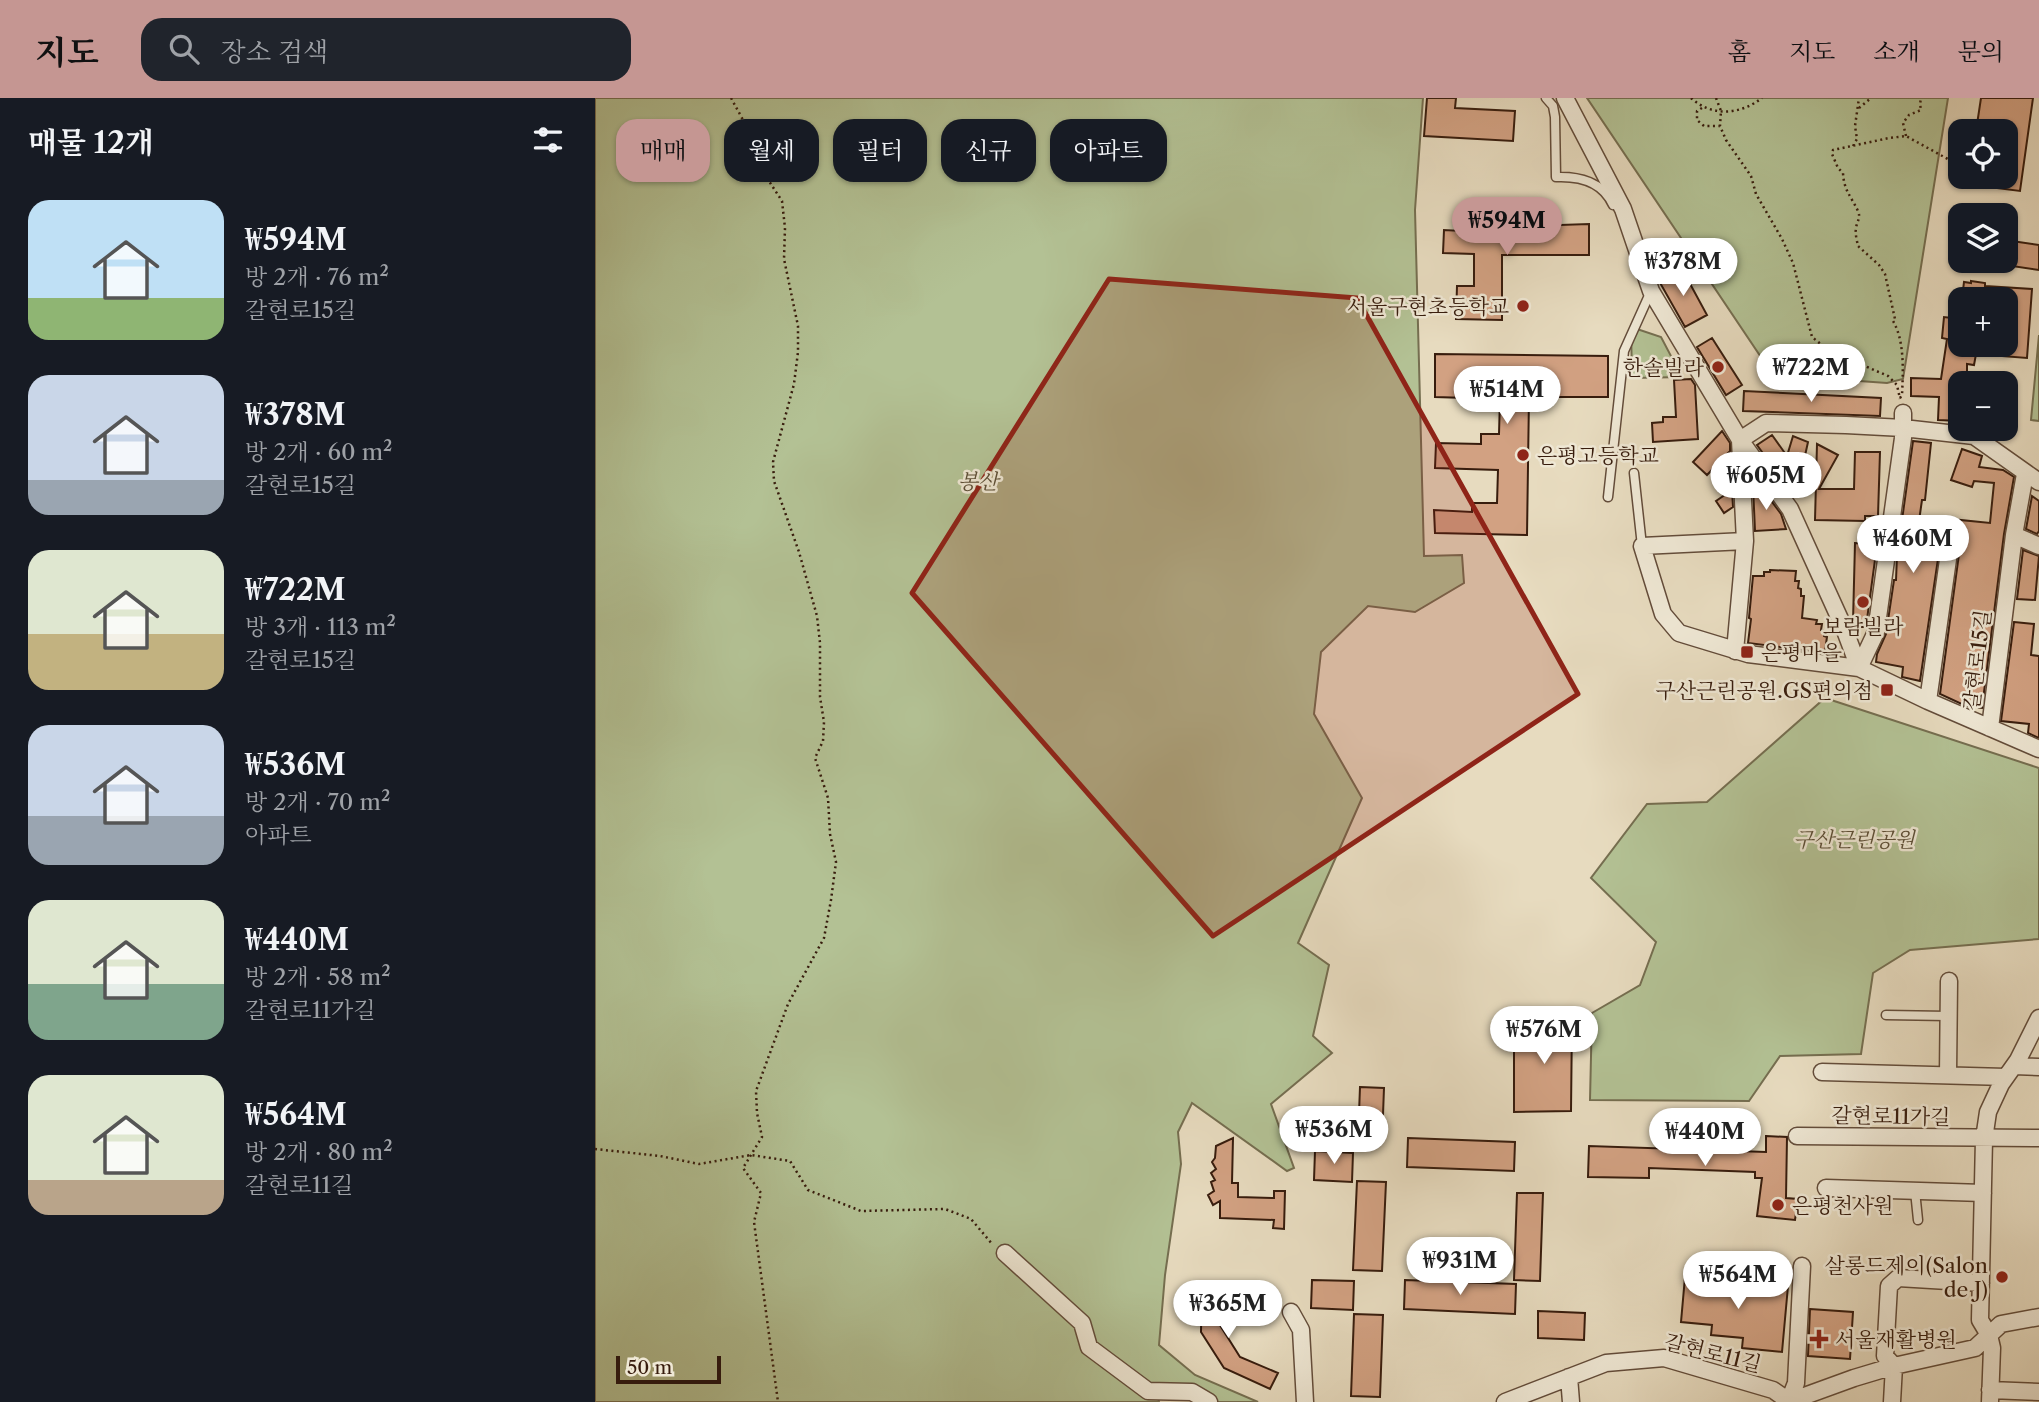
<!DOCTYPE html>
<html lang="ko">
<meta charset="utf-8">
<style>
:root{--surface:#171b24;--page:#20242c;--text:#f1f3f6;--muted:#9ea1a6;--accent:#c59692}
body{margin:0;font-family:"Libre Caslon Text","Noto Serif KR",serif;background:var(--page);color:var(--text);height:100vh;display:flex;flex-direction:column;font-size:26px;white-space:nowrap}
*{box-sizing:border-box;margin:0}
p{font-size:23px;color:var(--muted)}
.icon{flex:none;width:38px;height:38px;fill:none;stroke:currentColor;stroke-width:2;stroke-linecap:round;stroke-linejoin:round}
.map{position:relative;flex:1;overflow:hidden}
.side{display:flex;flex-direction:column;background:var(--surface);width:595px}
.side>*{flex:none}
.banner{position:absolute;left:21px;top:21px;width:665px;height:63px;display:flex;gap:14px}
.controls{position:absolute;left:1353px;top:21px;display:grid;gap:14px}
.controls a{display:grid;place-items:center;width:70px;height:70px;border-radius:14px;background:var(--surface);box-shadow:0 2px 5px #0004;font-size:35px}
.scale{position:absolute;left:21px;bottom:18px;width:105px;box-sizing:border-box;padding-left:7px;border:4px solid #371c0d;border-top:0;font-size:19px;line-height:24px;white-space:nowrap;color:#371c0d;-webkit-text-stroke:5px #efe8d5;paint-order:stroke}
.price{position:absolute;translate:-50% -60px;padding:0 16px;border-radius:24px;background:#fff;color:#222;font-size:23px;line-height:46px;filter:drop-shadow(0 2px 4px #0008)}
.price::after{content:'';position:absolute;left:50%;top:42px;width:21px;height:16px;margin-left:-10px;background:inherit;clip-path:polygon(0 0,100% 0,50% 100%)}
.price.active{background:var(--accent);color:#111}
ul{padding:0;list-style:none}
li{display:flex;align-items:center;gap:21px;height:175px;padding:0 28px}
li span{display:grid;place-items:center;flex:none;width:196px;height:140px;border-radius:21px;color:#555}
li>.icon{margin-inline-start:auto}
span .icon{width:84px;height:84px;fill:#fffc;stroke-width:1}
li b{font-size:30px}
h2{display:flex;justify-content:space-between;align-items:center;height:84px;padding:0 28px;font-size:30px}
.tag{padding:0 24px;border-radius:21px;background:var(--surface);box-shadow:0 2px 5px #0004;font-size:24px;line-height:63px}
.tag.active{background:var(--accent);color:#111}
header{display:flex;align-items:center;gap:42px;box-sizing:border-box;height:98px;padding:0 35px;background:var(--accent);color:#111}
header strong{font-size:33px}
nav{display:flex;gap:38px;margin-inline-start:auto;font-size:24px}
.search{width:490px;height:63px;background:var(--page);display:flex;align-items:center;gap:18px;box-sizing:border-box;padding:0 24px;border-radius:21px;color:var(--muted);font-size:26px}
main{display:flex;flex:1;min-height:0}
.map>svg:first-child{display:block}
.green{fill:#b3c194;stroke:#756e50;stroke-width:2}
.building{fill:#d2a182;stroke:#371c0d;stroke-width:2}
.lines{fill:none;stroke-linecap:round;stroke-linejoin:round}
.service-casing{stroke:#634c3a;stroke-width:11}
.minor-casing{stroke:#634c3a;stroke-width:19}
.path{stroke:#371c0d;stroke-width:2.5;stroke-dasharray:2 3.5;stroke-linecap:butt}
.service{stroke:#efe8d5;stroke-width:8}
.minor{stroke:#efe8d5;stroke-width:16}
.marked{fill:#8f2418;fill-opacity:0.2;stroke:#8f2418;stroke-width:5;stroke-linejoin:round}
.poi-dot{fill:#8f2418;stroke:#efe8d5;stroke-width:2.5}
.labels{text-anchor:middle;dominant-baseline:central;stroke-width:5;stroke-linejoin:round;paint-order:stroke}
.poi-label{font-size:21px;fill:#371c0d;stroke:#efe8d5;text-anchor:end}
.park-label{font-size:21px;font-style:italic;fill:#5c4e36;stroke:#efe8d5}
.street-label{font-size:21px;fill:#371c0d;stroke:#efe8d5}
</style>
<header>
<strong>지도</strong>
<div class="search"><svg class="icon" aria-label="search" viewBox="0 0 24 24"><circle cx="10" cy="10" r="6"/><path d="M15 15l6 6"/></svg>장소 검색</div>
<nav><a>홈</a><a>지도</a><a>소개</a><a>문의</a></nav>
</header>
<main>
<section class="side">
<h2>매물 12개<svg class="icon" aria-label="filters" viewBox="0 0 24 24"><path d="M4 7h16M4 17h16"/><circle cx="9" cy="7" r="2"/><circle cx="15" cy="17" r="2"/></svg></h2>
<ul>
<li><span style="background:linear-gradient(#bfe0f5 70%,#8fb573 0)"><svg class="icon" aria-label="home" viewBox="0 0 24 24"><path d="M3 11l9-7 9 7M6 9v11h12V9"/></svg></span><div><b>₩594M</b><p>방 2개 · 76 m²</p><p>갈현로15길</p></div></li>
<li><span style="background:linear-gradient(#c9d6e8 75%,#9aa5b1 0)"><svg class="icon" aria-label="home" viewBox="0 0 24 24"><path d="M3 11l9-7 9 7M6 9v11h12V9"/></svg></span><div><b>₩378M</b><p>방 2개 · 60 m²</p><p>갈현로15길</p></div></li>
<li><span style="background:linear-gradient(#dfe7d0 60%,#c2b280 0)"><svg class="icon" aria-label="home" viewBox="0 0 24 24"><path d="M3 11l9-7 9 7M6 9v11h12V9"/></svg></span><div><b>₩722M</b><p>방 3개 · 113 m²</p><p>갈현로15길</p></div></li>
<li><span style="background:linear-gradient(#c9d6e8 65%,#9aa5b1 0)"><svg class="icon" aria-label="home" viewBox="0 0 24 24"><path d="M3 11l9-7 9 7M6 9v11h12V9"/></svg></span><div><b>₩536M</b><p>방 2개 · 70 m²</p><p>아파트</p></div></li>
<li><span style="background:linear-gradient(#dfe7d0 60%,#7fa58c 0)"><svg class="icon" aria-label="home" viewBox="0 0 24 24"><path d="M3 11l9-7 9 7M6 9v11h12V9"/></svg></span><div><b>₩440M</b><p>방 2개 · 58 m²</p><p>갈현로11가길</p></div></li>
<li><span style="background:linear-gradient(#dfe7d0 75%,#b9a48a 0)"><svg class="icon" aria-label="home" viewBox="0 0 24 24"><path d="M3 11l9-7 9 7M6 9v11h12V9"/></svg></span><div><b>₩564M</b><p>방 2개 · 80 m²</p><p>갈현로11길</p></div></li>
</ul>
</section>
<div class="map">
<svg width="1444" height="1304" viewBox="0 0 1444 1304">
<rect width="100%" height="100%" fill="#e7dbbf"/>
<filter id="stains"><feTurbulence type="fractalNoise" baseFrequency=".00286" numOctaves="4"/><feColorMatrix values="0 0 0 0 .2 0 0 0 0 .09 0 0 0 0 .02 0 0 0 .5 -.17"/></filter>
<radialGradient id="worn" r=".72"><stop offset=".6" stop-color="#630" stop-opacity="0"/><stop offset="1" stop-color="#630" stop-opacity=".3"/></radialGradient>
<path class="green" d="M0 0H828L820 112 829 458 867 457 869 485 820 514 773 508 726 554 719 616 767 700 703 845 734 867 718 938 737 955 676 1006 699 1070 692 1073 597 1005 583 1034 586 1066 570 1177 564 1247 600 1277 663 1304H622L596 1288 563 1299 564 1304H0Z
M992 0H1353L1308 281 1292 285 1178 277Z
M1036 229 1066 239 1087 279 1037 280Z
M1444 237V323L1436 322Z
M1230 600 1444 670V841L1315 852 1278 875 1266 956 1185 958 1154 1003 995 1002 997 915 1045 887 1061 844 996 780 1052 706 1112 704Z"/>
<path class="building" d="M832 0H861L860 10 920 13 918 43 829 38Z
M1386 0H1438L1425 93 1369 86 1370 79H1410V33H1381Z
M929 120H965V127L994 126V157H907V222L861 221 862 188H879V156L848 155 849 132 867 133 866 125 929 126Z
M1410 142 1444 147V172L1410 167Z
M1087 171 1112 217 1090 229 1064 183Z
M1376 183 1390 185V188L1437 191 1432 260 1381 256 1379 267 1372 266V285H1365V323L1343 322 1344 299 1316 298V280L1346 281 1352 241 1347 240 1349 219 1365 221V247H1410V201H1367L1369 184 1376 185Z
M1117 240 1147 287 1131 297 1102 249Z
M840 256 1013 258V299H934L932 437 840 435 839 412 877 414V405H902L903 372 840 370 841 345 886 346V336H904L905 301 840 299Z
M1096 281 1100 287 1103 341 1058 344 1057 325 1068 324V319H1081L1079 282Z
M1149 293 1286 300 1285 318 1148 313Z
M1127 333 1135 345V353L1112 377 1098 364Z
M1177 337 1192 358 1198 338 1213 344 1202 394 1175 365 1162 347Z
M1318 343 1336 345 1330 402H1327L1324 423 1348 427 1325 583 1307 579 1308 569 1281 564 1282 556 1291 536 1299 482H1301L1302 458Z
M1222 346 1243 357 1224 391H1259L1260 354H1285L1283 418H1270V423L1220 422Z
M1367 351 1387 358 1384 369 1408 372 1419 379 1409 436 1387 610 1371 608 1345 596 1367 434 1365 422 1395 425 1399 385 1379 383 1377 389 1356 382Z
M1163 385 1186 416 1191 431 1160 433 1158 388Z
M1137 392 1138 409 1129 415 1121 403Z
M1437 398 1444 403V433L1442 436 1431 431Z
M1260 445 1282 447 1271 529H1260L1258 524Z
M1428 452 1444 458 1440 502 1422 501Z
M1175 472 1201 473 1200 483H1204L1203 490 1206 491V498H1209L1207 520 1222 522 1221 526H1227L1226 532 1229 533V538L1232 539 1230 553H1225V554L1153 545 1156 521 1154 520 1158 478H1169V474H1175Z
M1419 524 1439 526 1436 557 1444 558V640L1433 635 1434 626 1406 623Z
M946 918 977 922 976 1013 919 1014V940Z
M765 989 789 990 787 1043 763 1042Z
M1171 1038 1192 1039 1191 1100 1203 1101 1200 1122 1162 1118 1167 1080H1160V1074L1054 1070V1080L993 1079 994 1048 1171 1054Z
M638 1040 637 1085H643V1099L679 1100V1093H690L689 1131 678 1130 679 1122 625 1120V1103L618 1107 613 1097 619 1093 616 1084 620 1082 616 1075 621 1071 617 1064 620 1060 621 1048Z
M813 1040 920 1044 919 1073 812 1069Z
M720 1053 758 1055 757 1084 719 1082Z
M762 1083 791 1084 787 1173 758 1172Z
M922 1095H948L945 1183 919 1182Z
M1090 1179 1193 1188 1187 1254 1147 1250 1148 1240 1116 1237 1117 1227 1086 1224Z
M717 1182 759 1183 758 1212 716 1210Z
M810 1182 921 1186 920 1216 809 1211Z
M607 1184H626L623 1224 645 1259 683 1275 675 1291 629 1270 606 1234Z
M1215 1211 1258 1214 1255 1261 1213 1258Z
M943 1213 990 1215 989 1242 943 1240Z
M759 1216 788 1217 785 1299 756 1298Z"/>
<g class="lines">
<defs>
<path id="service" d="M951 0 958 8 960 19 961 79C984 78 1008 84 1018 107
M1039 375 1047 448
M1013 399 1029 253 1056 193
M1291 917 1353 918
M1320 1093 1323 1122"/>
<path id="minor" d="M970 0 1028 111 1056 193 1145 342 1195 411 1249 530 1264 570 1333 603 1444 651
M1419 437 1444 448
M1150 443 1047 448 1068 516 1084 535 1153 556 1264 570 1281 534 1308 340V315
M1140 553 1150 443 1145 342 1171 325 1251 327 1308 330 1379 338 1444 384
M1333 603 1357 433
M1395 630 1419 437 1430 376
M1419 968 1444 969
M1227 974 1411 979
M1353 977 1354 883
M1202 1038 1444 1040
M1231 1090 1388 1095
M410 1155 487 1225 494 1249 553 1293 597 1294 614 1304
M696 1214 706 1232 710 1304
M1299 1268 1290 1258 1294 1188 1303 1180 1386 1185
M974 1279 976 1304
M1395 1292 1444 1294
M1194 1303 1201 1285 1207 1168
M910 1304 1011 1265 1069 1260 1178 1292 1194 1303
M1193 1304 1259 1280 1299 1268 1380 1250 1406 1226 1444 1219
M1297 1304 1299 1268
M1395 1304 1397 1250 1394 1237 1385 1222 1389 1041 1393 1014 1406 986 1423 962 1444 920"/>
</defs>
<use href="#service" class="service-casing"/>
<use href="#minor" class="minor-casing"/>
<path class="path" d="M136 0 153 31 158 51 170 77 187 103 190 130 189 161 203 228V254L199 286 178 364 179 383 204 454 222 518 225 545V599L229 624 228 643 220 660 233 700 235 736 241 764 236 802 229 840 193 906 161 993 162 1015 167 1039 148 1070 166 1095 159 1124 183 1304
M1096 0C1117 19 1145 17 1167 0
M1121 0 1126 13 1125 28 1131 42 1156 78 1161 96 1187 141 1198 165 1217 239 1233 252 1293 278 1302 287 1305 301
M1107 10 1102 13V22L1109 28H1125
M1264 10 1276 0
M1311 38 1308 25 1314 17 1326 12 1325 6 1326 0
M1258 48 1262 41 1260 28 1264 0
M1305 300 1307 297C1308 275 1310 243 1298 223L1300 221 1290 176 1284 167 1263 148C1262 143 1260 136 1261 130 1262 123 1266 120 1263 113 1256 98 1249 93 1248 75L1243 70 1237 56 1238 52 1294 40 1311 38 1360 65
M0 1051 65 1058 104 1066 156 1057 195 1063 213 1092 266 1113 350 1111 376 1121 398 1147"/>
<use href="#service" class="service"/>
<use href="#minor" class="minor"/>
</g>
<path class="marked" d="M514 181 762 200 983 596 618 838 317 495Z"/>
<g class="poi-dot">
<circle cx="928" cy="208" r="7"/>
<circle cx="1123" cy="269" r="7"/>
<circle cx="928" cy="357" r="7"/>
<circle cx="1268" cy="504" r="7"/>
<rect x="1145" y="547" width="14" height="14" rx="3.5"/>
<rect x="1285" y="585" width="14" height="14" rx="3.5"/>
<circle cx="1183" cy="1107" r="7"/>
<circle cx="1407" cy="1179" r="7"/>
<path d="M1220.5 1230.5h7v7h7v7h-7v7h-7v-7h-7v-7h7z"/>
</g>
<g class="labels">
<g class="poi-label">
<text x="914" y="208">서울구현초등학교</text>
<text x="1109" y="269">한솔빌라</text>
<text x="942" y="357" text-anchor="start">은평고등학교</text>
<text x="1268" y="528" text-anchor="middle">보람빌라</text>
<text x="1166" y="554" text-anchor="start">은평마을</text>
<text x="1278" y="592">구산근린공원.GS편의점</text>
<text x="1197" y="1107" text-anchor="start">은평천사원</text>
<text x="1393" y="1167">살롱드제이(Salon<tspan x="1393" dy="24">de J)</tspan></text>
<text x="1240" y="1241" text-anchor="start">서울재활병원</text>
</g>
<g class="park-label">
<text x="383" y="383">봉산</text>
<text x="1259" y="741">구산근린공원</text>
</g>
<g class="street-label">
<text transform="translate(1382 562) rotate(-83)">갈현로15길</text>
<text transform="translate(1296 1018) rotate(1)">갈현로11가길</text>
<text transform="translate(1118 1255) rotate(14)">갈현로11길</text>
</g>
</g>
<rect width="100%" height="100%" filter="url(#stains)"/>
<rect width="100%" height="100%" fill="url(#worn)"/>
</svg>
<div class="controls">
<a><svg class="icon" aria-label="locate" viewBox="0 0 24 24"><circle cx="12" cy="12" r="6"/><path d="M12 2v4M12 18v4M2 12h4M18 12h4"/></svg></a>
<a><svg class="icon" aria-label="layers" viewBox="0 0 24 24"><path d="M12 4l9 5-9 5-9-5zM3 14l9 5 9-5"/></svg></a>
<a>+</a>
<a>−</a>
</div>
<div class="scale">50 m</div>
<b class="price active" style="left:912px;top:159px">₩594M</b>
<b class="price" style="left:1088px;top:200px">₩378M</b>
<b class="price" style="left:1216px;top:306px">₩722M</b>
<b class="price" style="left:912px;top:328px">₩514M</b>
<b class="price" style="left:1171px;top:414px">₩605M</b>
<b class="price" style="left:1318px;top:477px">₩460M</b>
<b class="price" style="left:949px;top:968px">₩576M</b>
<b class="price" style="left:739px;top:1068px">₩536M</b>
<b class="price" style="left:1110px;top:1070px">₩440M</b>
<b class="price" style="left:865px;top:1199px">₩931M</b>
<b class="price" style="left:1143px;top:1213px">₩564M</b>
<b class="price" style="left:633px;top:1242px">₩365M</b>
<div class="banner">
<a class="tag active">매매</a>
<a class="tag">월세</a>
<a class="tag">필터</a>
<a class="tag">신규</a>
<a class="tag">아파트</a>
</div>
</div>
</main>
